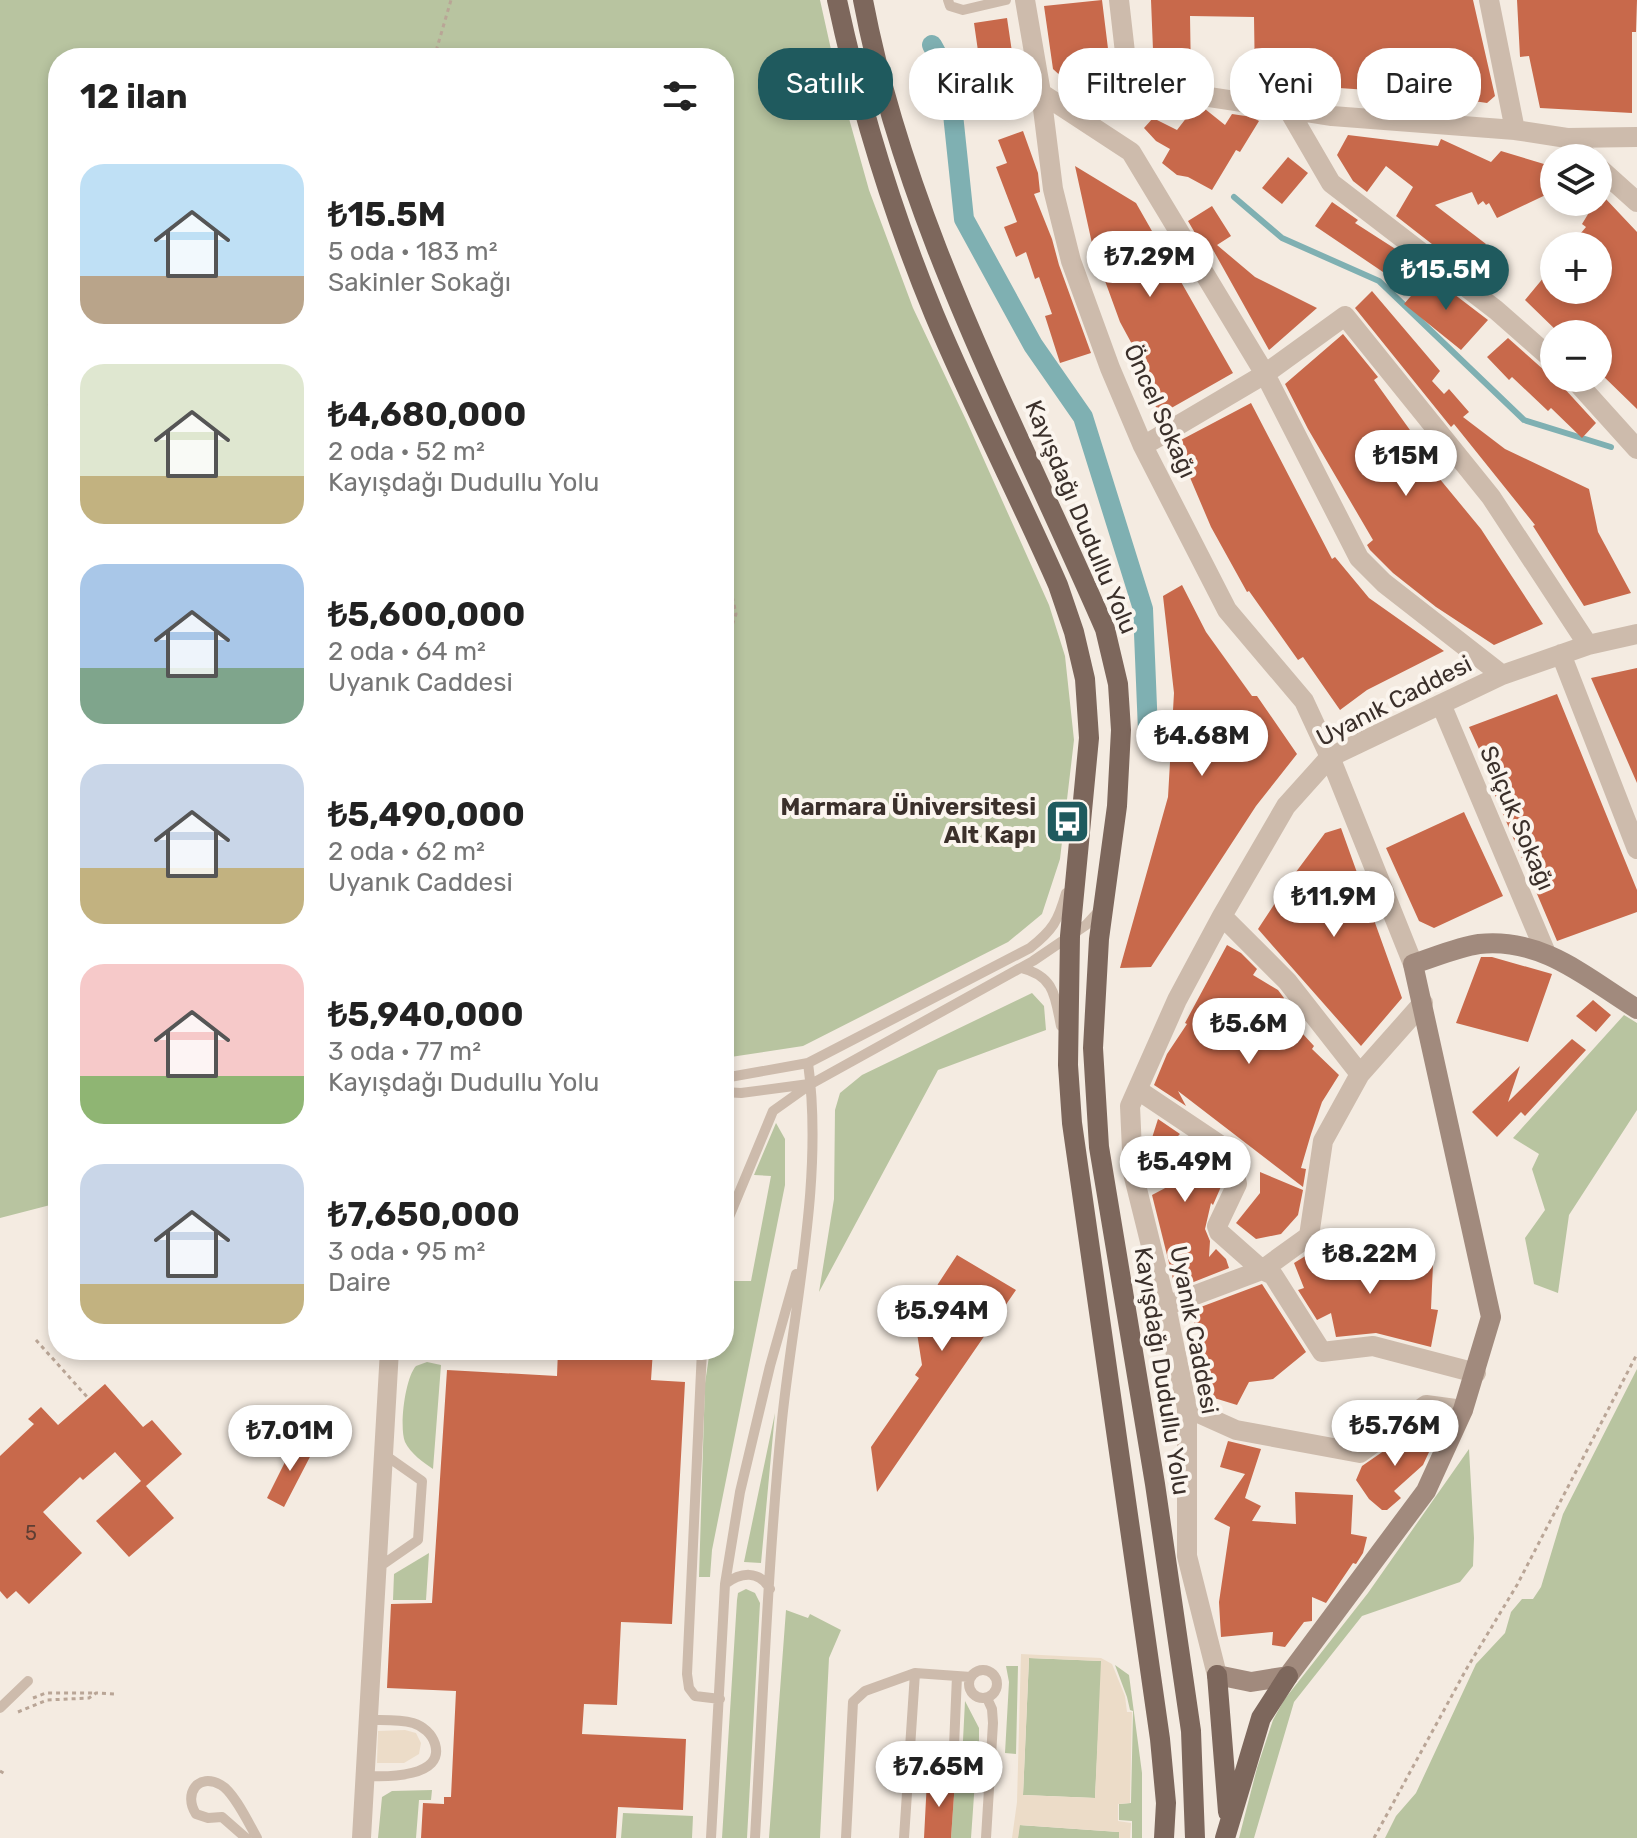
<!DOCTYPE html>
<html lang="tr">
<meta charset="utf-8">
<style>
:root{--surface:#fff;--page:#f6f6f6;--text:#222;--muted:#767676;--accent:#1f5a5e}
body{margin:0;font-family:Rubik,sans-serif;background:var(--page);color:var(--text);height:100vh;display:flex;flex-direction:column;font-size:30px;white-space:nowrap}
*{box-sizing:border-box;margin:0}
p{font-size:26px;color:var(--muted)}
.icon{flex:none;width:44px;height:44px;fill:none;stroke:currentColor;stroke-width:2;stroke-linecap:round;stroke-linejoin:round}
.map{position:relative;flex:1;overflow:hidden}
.drawer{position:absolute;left:48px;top:48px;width:686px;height:1312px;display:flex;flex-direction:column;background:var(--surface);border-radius:32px;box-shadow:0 4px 12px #0003}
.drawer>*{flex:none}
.guide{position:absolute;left:758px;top:48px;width:758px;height:72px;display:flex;gap:16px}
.buttons{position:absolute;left:1540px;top:144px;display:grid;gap:16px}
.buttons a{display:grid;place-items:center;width:72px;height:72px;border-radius:50%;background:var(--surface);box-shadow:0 4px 12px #0003;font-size:40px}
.price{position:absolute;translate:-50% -68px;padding:0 18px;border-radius:28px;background:#fff;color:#222;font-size:26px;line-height:52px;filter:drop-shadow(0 2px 4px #0008)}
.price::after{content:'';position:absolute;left:50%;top:48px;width:24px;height:18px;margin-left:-12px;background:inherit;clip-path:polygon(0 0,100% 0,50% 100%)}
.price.on{background:var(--accent);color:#fff}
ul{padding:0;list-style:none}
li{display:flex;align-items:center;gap:24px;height:200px;padding:0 32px}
li span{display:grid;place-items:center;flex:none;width:224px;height:160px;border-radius:24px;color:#555}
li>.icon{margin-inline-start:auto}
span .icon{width:96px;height:96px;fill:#fffc;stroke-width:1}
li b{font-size:34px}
h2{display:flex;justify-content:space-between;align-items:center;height:96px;padding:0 32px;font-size:34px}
.tag{padding:0 28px;border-radius:32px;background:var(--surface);box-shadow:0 4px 12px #0003;font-size:28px;line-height:72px}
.tag.on{background:var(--accent);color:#fff}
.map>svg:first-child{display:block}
.green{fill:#b8c4a0}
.plaza{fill:#ecdcc8;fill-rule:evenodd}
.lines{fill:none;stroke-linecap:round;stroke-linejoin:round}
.stream{stroke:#7fb0b2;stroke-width:6}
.canal{stroke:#7fb0b2;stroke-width:20}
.building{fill:#c8694b}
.path{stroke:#b9a596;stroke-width:3;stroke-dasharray:4 4;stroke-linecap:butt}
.service{stroke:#cdbbac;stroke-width:10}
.minor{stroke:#cdbbac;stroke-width:20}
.secondary{stroke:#a18a7d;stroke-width:20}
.primary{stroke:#7d675c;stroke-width:20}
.labels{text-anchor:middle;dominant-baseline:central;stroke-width:8;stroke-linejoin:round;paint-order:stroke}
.number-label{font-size:20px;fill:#5e3e33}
.street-label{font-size:24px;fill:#3b302b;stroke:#fbf5ee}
.poi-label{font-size:24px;font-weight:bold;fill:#3b302b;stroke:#fbf5ee;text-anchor:end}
</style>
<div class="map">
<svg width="1637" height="1838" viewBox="0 0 1637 1838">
<rect width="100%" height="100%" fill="#f4ebe1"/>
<path class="green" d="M0 0H820L836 72 869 190 913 308 967 422 1049 605 1065 656 1074 740 1060 859 1042 914 1008 942 803 1046 724 1058V58H58V1203L0 1218Z
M1032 993 1044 1006 1046 1030 938 1070 819 1292 834 1199 835 1110 840 1093 862 1075Z
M1624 1015 1637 1023V1110L1569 1215 1558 1293 1534 1284 1525 1238 1545 1210 1532 1169 1539 1154 1513 1138Z
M776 1123 785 1139V1185L712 1550 710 1577H699L705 1383 710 1350H724V1281H751L771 1176 754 1175Z
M427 1362 441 1365 433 1469C424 1463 410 1453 405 1442 399 1427 405 1378 416 1366Z
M1637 1369V1838H1385L1396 1816 1416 1793 1476 1664 1505 1633 1511 1612 1522 1599H1533L1541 1587 1563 1514Z
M775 1413 761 1563 744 1562Z
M1469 1449 1474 1538 1473 1566 1460 1582 1362 1616 1294 1702 1254 1838H1239L1257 1768 1273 1720 1284 1700 1368 1593Z
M429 1553 426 1600H393L394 1574Z
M746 1589 755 1593 760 1603 747 1838H722L737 1600 738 1593Z
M786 1610 808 1618 810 1614 841 1630 829 1658 820 1838H769Z
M1029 1658 1102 1661 1095 1798 1023 1795Z
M1115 1665 1129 1675 1142 1773V1838H1132V1821L1119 1820V1804L1131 1803 1133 1711 1130 1710 1127 1697Z
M1006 1666H1018L1016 1754 1005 1753 1009 1682Z
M965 1701 979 1728V1760H962Z
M955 1781H975L971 1838H951Z
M432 1790 431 1800H419L416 1838H378L382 1797 392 1791Z
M623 1813 693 1816 692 1838H621Z
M1019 1825 1119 1832V1838H1018Z"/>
<path class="plaza" d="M1021 1654 1101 1658 1112 1664 1125 1696 1127 1712H1132L1130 1803 1118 1804V1821L1131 1823 1130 1838H1119V1832L1020 1825 1018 1838H1012L1017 1802ZM1029 1658 1101 1661 1095 1798 1023 1795Z
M405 1730 416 1733 421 1743 419 1754 404 1763H377L378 1731Z"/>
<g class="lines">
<path class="stream" d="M949 76H976L1021 96
M1234 197 1282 238 1379 281 1524 420 1611 447"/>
<path class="canal" d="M932 45 949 76 964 219 1033 345 1083 417 1143 609 1148 731"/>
</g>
<path class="building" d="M1102 0 1112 81 1065 80 1053 69 1044 6Z
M1151 0H1473L1495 96 1487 103 1426 94 1310 86V83H1255L1254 17 1190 16 1191 77 1154 75Z
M1517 0H1637L1636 32H1632V113L1540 108 1529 56 1520 57Z
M1007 18 1012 52 979 58 974 23Z
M1194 108 1205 109 1225 125 1232 114 1252 117 1259 121 1240 152 1236 150 1212 190 1188 177 1177 175 1162 163 1170 149 1156 141 1144 128 1153 118 1177 130Z
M1023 131 1038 173 1040 192 1034 194 1052 239 1059 265 1091 353 1060 363 1045 316 1052 314 1039 277 1035 279 1026 252 1016 257 1004 227 1017 222 996 167 1007 163 998 140Z
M1348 135 1438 146 1441 139 1491 162 1501 151 1554 167V191L1497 218 1489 203 1486 205 1483 201 1478 205 1472 192 1435 205 1486 244 1464 269 1396 216 1413 187 1386 166 1367 192 1353 181 1337 155Z
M1288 157 1308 173 1282 204 1262 188Z
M1075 166 1136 203 1233 373 1159 415 1142 372 1146 370 1120 322 1093 248Z
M1604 197 1637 232V409L1598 371V334H1560L1525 300 1554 265V290H1598V246H1570L1586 227 1582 224 1593 206Z
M1332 202 1358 220 1355 223 1397 250 1383 272 1315 226Z
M1212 206 1231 236 1217 245 1255 277 1317 308 1269 350 1212 248 1206 252 1188 221Z
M1429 275 1488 320 1461 350 1404 304Z
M1372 291 1440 371 1432 381 1444 394 1449 389 1469 412 1463 417 1505 449 1589 489 1598 532 1631 593 1584 606 1533 526 1535 525 1454 424 1451 427 1355 308Z
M1343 334 1378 377 1374 380 1438 469 1434 472 1481 529 1543 624 1494 645 1436 607 1393 573 1370 550 1367 545 1373 540 1308 429 1285 384Z
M1508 338 1545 371 1554 374V378H1560L1563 387 1596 423 1582 438 1551 408 1548 411 1512 377 1509 380 1487 357Z
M1251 403 1332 559 1335 557 1369 598 1444 651 1367 690 1340 710 1303 657 1298 660 1249 591 1247 592 1211 527 1177 447 1179 441Z
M1182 585 1206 632 1252 696H1257L1297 754 1256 806 1151 967 1120 968 1168 797 1174 693 1163 596Z
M1637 668V783L1591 678Z
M1557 694 1637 890V912L1557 941 1495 795 1499 793 1469 727Z
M1464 812 1503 896 1434 928 1419 921 1386 848Z
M1341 828 1402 998 1361 1046 1258 929 1293 876 1325 833Z
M1227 945 1241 953 1257 969 1253 975 1278 990 1284 998 1279 1008 1314 1046 1312 1049 1339 1075 1322 1102 1311 1134 1301 1168 1306 1169 1303 1187 1178 1091 1186 1106 1154 1085 1167 1054 1187 1024 1185 1023Z
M1481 957H1492L1552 974 1528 1042 1456 1023Z
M1593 1000 1611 1015 1596 1032 1576 1016Z
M1572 1039 1586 1050 1525 1116 1521 1112 1497 1137 1472 1112 1520 1066 1508 1102Z
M1158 1119 1180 1134 1177 1137 1210 1154 1221 1171 1223 1182 1213 1205 1211 1203 1205 1229 1210 1241 1209 1257 1216 1249 1226 1259 1229 1268 1181 1287H1175L1152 1195 1169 1186 1147 1175 1146 1171 1145 1160Z
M1260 1172 1303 1190 1298 1215 1281 1234 1256 1239 1236 1223 1260 1193Z
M1325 1244 1329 1257 1390 1258V1266L1433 1264 1431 1309 1438 1310 1431 1347 1376 1333 1336 1337 1331 1313 1317 1320 1298 1290 1304 1288 1294 1263Z
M957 1255 1016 1290 877 1492 871 1447 919 1378 915 1375 922 1365 917 1333 938 1284Z
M1262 1284 1306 1352 1273 1379 1249 1382 1237 1405 1211 1397 1199 1336 1190 1311Z
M558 1350H653L651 1380 685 1382 672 1624 621 1622 617 1705 584 1704 582 1734 686 1739 683 1810 618 1807 616 1838H421L423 1803 444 1804V1797H451L456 1691 387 1688 391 1604 432 1603 447 1370 557 1376Z
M105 1384 143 1427 152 1420 182 1454 146 1486 174 1518 129 1557 96 1521 141 1481 115 1452 83 1480 80 1477 43 1512 82 1553 29 1604 16 1591 7 1599 0 1591V1456L34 1424 28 1419 41 1407 58 1425Z
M1428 1419 1442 1424 1423 1465 1394 1491 1401 1498 1387 1510H1382L1369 1499 1356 1480 1362 1466 1404 1437 1415 1451Z
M296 1440 314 1449 284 1507 267 1498Z
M1228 1441 1261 1449 1245 1498 1261 1506 1252 1521 1296 1524 1295 1492 1353 1495 1351 1534 1367 1537 1363 1553 1356 1564 1353 1563 1326 1603 1312 1597V1621L1304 1622 1285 1647 1272 1645 1273 1632 1221 1637 1219 1602 1230 1527 1214 1519 1245 1474 1220 1467Z
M927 1780 955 1781 951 1838H924Z"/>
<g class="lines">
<path class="path" d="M434 58 451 0
M49 404 58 429
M724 558 736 614 724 649
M36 1340 88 1398
M33 1698 46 1693H93
M18 1712 47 1700 89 1698 96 1693 115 1694
M0 1771 5 1774
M1374 1838 1467 1668 1517 1585 1637 1354"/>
<path class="service" d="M948 0 950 6 963 10 1006 0
M1021 968C1055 976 1055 997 1061 1026
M724 1078 808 1063 1030 948C1053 930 1058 921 1066 893
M724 1092 741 1093 809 1084
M724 1229 773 1111 811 1084 1033 961 1086 925 1098 912
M702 1350 687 1674 689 1688 695 1696 720 1699
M379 1564 382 1565 418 1540 422 1481 385 1455
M725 1584C741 1572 759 1570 770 1589
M969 1684a14 14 0 1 1 28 0a14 14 0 1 1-28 0Z
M957 1676 953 1770 990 1771
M0 1708 28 1681
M367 1776C387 1777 445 1777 435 1744 432 1734 423 1726 413 1723 399 1719 383 1720 369 1720
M246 1838 222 1817 208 1818 196 1814C183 1794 198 1772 221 1785 234 1792 249 1824 257 1838
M357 1838 385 1350
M366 1838 394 1350
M711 1838 725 1584 740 1492 770 1366 796 1274
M755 1838C763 1699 768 1559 782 1420 794 1305 824 1178 808 1063
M846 1838 853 1702 865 1691 915 1673 971 1677
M904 1838 915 1673
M986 1838 993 1723 992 1709 987 1698"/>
<path class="minor" d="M1025 0 1041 93 1053 189 1071 261 1110 368 1143 446 1227 610 1304 701 1330 757 1413 964
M1119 0 1127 70 1137 86 1288 109
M1489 0 1515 130
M1041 93 1131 152 1265 374 1359 558 1384 583 1502 675
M1567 138 1637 137
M1598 167 1637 202
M1554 361 1496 310 1331 183 1288 109 1332 116 1515 130 1567 138 1589 158
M1573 378 1637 449
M1143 446 1265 374 1345 316 1491 497 1588 645
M1561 654 1637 849
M1441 704 1545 951
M1222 916 1287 981 1360 1074
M1138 1090 1220 1145 1233 1166 1237 1184 1217 1226 1219 1232 1262 1270 1273 1275 1322 1352 1373 1346 1476 1373
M1166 1306 1262 1270 1309 1236 1323 1141 1360 1074 1423 1003
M1187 1408 1236 1430 1360 1453 1426 1405 1463 1410
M1217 1675 1187 1556V1408L1166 1306 1133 1173 1130 1106 1177 1000 1222 916 1286 806 1330 757 1502 675 1588 645 1637 634"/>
<path class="secondary" d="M1217 1675 1251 1682 1288 1676 1426 1491 1463 1410 1491 1317 1413 964C1435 957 1458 947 1479 944 1542 937 1587 978 1637 1009"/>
<path class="primary" d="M837 0C860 107 892 212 934 314 972 405 1018 494 1058 585L1074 632 1085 679 1089 738 1070 936 1068 1065 1072 1123 1160 1739 1166 1803 1164 1838
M863 0C905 222 1016 424 1105 629L1118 684 1121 730 1117 806 1099 939 1093 1048 1099 1147 1155 1484 1191 1731 1195 1838
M1217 1675 1228 1812
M1225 1838 1261 1718 1288 1676"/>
</g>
<defs>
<symbol id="bus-square" viewBox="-11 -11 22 22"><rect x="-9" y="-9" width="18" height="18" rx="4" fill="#1f5a5e" stroke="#fbf5ee"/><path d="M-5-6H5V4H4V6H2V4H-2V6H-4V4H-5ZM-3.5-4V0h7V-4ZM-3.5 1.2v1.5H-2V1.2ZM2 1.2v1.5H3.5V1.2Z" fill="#fff"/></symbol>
</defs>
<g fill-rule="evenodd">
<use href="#bus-square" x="1042" y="796" width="51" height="51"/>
</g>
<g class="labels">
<g class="number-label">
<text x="31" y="1533">5</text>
</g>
<g class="street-label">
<text transform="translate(1160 411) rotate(66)">Öncel Sokağı</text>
<text transform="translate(1081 517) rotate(67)">Kayışdağı Dudullu Yolu</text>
<text transform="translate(1394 701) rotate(-27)">Uyanık Caddesi</text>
<text transform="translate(1517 818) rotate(67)">Selçuk Sokağı</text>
<text transform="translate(1194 1330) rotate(79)">Uyanık Caddesi</text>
<text transform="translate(1162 1371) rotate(81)">Kayışdağı Dudullu Yolu</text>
</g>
<g class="poi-label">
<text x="1036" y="807">Marmara Üniversitesi<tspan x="1036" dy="28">Alt Kapı</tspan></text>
</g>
</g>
</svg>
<div class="buttons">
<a><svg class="icon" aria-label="layers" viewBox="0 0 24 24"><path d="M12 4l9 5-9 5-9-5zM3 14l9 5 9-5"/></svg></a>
<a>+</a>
<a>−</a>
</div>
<b class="price" style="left:1150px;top:299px">₺7.29M</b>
<b class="price on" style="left:1446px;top:312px">₺15.5M</b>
<b class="price" style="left:1406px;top:498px">₺15M</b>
<b class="price" style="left:1202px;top:778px">₺4.68M</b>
<b class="price" style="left:1334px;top:939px">₺11.9M</b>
<b class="price" style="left:1249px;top:1066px">₺5.6M</b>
<b class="price" style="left:1185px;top:1204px">₺5.49M</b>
<b class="price" style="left:1370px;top:1296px">₺8.22M</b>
<b class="price" style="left:942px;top:1353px">₺5.94M</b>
<b class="price" style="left:1395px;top:1468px">₺5.76M</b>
<b class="price" style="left:290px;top:1473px">₺7.01M</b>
<b class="price" style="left:939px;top:1809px">₺7.65M</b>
<div class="guide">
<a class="tag on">Satılık</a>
<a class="tag">Kiralık</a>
<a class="tag">Filtreler</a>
<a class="tag">Yeni</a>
<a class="tag">Daire</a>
</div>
<section class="drawer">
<h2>12 ilan<svg class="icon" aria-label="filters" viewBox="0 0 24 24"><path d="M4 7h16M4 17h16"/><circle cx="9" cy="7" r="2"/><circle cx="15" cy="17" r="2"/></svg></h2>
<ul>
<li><span style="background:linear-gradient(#bfe0f5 70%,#b9a48a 0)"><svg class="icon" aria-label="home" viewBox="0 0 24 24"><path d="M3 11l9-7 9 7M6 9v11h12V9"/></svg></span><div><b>₺15.5M</b><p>5 oda · 183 m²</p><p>Sakinler Sokağı</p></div></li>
<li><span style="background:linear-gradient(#dfe7d0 70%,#c2b280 0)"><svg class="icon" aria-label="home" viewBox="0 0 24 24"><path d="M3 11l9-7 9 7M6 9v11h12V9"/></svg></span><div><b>₺4,680,000</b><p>2 oda · 52 m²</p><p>Kayışdağı Dudullu Yolu</p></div></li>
<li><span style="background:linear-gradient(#a9c7e8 65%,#7fa58c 0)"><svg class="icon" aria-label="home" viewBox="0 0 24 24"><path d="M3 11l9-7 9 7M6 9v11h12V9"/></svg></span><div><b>₺5,600,000</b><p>2 oda · 64 m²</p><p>Uyanık Caddesi</p></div></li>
<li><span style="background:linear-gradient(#c9d6e8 65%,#c2b280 0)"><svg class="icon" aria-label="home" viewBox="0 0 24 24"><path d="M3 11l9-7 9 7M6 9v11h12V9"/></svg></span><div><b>₺5,490,000</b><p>2 oda · 62 m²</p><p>Uyanık Caddesi</p></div></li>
<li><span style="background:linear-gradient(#f6c9c9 70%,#8fb573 0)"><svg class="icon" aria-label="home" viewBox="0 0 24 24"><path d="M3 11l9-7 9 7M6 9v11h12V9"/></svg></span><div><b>₺5,940,000</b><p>3 oda · 77 m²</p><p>Kayışdağı Dudullu Yolu</p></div></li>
<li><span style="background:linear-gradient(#c9d6e8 75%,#c2b280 0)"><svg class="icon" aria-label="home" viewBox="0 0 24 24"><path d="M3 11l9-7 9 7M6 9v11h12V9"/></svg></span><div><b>₺7,650,000</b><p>3 oda · 95 m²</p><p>Daire</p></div></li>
</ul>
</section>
</div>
